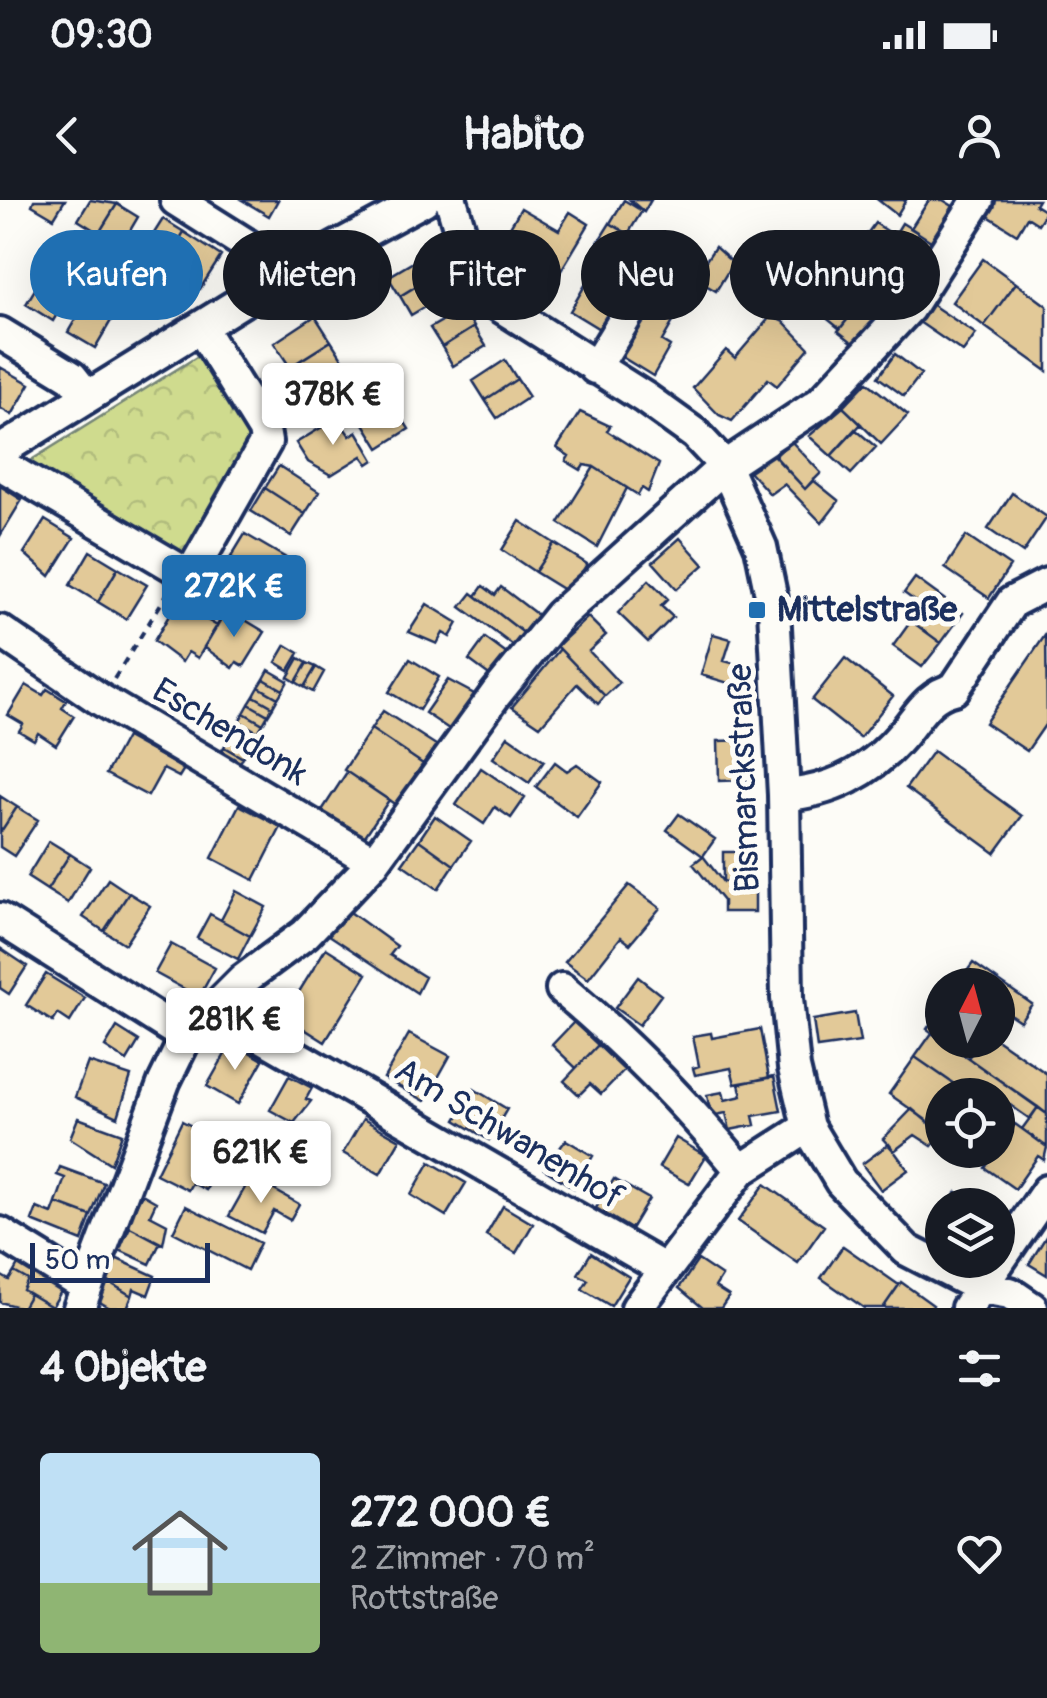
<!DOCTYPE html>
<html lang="de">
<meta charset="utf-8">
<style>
:root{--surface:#171b24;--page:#20242c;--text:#f1f3f6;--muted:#9ea1a6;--accent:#1f6fb2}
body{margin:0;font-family:Pangolin,sans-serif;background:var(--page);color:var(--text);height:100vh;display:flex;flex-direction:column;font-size:38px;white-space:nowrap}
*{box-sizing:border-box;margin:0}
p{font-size:32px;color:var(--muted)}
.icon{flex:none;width:55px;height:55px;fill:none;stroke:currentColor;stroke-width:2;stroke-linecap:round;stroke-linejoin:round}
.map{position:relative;height:1108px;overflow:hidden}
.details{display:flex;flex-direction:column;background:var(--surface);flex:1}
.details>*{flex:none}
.top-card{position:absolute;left:30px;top:30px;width:988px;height:90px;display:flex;gap:20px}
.needle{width:65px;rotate:6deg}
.fabs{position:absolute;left:925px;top:768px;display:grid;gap:20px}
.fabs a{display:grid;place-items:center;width:90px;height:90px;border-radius:50%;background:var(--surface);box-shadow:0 10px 40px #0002;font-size:50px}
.scale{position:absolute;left:30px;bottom:25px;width:180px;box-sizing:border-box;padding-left:10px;border:5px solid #1b2f5e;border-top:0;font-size:28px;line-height:35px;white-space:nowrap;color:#1b2f5e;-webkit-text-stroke:8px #fdfcf7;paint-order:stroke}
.price{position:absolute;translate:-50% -85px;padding:0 22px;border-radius:10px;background:#fff;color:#222;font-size:32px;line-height:65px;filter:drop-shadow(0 2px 5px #0008)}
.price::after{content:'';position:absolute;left:50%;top:60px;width:30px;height:22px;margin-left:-15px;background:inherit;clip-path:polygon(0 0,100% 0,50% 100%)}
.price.on{background:var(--accent);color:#fff}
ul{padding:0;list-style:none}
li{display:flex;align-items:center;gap:30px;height:250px;padding:0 40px}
li span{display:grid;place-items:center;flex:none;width:280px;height:200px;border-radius:10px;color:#555}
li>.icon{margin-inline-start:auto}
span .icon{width:120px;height:120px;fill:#fffc;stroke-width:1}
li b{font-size:42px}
h2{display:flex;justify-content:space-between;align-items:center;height:120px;padding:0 40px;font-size:42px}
.tag{padding:0 35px;border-radius:45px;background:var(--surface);box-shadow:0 10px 40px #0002;font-size:35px;line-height:90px}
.tag.on{background:var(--accent);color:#fff}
.status{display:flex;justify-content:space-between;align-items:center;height:70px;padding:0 50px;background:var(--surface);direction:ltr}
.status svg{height:28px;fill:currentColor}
header{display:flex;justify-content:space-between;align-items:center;height:130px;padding:0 40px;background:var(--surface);font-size:45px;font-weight:700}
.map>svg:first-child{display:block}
.park{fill:url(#park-crowns);stroke:#758576;stroke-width:2.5}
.building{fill:#e2c998;stroke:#1b2f5e;stroke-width:2.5}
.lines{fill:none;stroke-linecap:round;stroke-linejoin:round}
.minor-casing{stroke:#1b2f5e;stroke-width:38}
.path{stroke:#1b2f5e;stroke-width:4;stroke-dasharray:8 8;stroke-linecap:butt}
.minor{stroke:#fdfcf7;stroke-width:30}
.poi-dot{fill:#1f6fb2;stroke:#fdfcf7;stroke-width:4}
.labels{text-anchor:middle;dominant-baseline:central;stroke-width:10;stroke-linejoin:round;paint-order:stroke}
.poi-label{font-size:35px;font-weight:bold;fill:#1b2f5e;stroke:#fdfcf7;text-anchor:start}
.street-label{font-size:35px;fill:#1b2f5e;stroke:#fdfcf7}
</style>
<div class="status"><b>09:30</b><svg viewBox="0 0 49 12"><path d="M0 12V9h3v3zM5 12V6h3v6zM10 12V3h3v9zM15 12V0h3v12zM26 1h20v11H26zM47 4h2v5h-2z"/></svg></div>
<header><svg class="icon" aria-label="back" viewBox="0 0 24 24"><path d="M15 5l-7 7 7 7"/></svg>Habito<svg class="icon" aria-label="person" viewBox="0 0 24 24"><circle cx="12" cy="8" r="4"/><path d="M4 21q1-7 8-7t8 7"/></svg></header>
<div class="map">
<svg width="1047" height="1108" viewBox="0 0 1047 1108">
<defs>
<pattern id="park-crowns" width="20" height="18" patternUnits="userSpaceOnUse" patternTransform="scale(2.5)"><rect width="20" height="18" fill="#cfdb8e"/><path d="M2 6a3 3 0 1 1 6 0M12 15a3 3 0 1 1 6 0" fill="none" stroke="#b1bc7d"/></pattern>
</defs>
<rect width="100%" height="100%" fill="#fdfcf7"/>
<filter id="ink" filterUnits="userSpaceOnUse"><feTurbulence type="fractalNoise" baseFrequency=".01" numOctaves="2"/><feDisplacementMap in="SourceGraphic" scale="20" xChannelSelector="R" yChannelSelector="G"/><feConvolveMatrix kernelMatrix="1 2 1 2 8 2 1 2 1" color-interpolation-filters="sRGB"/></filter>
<g filter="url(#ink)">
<path class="park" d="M203 153 256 242 183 360 25 264Z"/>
<path class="building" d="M34 0H65L54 18 32 5Z
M90 0 117 4 99 33 78 20Z
M242 0H278L269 16Z
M624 0 642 11 628 34 610 23Z
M630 0H651L644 12Z
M878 0H906L897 15Z
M929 0H943L959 10 937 45 911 28Z
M994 0H1038L1035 5 1046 12 1038 24 1027 17 1017 34 985 14Z
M117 4 138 17 121 46 99 33Z
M521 8 559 30 570 12 589 24 556 79 511 52 520 38 508 30Z
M163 19 184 32 166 62 144 49Z
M610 23 658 52 643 77 595 47Z
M875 23 903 41 892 58 864 38Z
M902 23 937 45 918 75 892 58 903 41 894 36Z
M184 32 221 56 200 89 165 65Z
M867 40 918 75 892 109 868 91 882 74 856 54Z
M715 47 733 63 716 91 694 78Z
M420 58 431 77 400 96 388 77Z
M983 59 1016 83 984 126 952 102Z
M595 68 609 77 606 81 629 96 606 133 570 111Z
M679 69 706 85 690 113 663 97Z
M43 76 70 92 53 121 26 104Z
M431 77 443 96 411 115 400 96Z
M1016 83 1047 106V171L984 126Z
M844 89 884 120 861 149 838 131 854 111 837 98Z
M818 90 854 111 840 129 808 103Z
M658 95 681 108 662 141 670 146 653 176 622 157Z
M85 103 112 119 95 148 68 132Z
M931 104 976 134 963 152 919 122Z
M463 109 474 127 442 147 430 128Z
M315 116 331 141 290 167 274 143Z
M771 116 784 122 809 148 777 186 768 179 732 221 719 215 693 188 726 150 735 158Z
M474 127 486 146 453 166 442 147Z
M331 141 347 166 306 192 290 167Z
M895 154 921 174 904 196 878 177Z
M505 160 517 179 485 200 473 181Z
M0 167 30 184 12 215 0 208Z
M517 179 529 197 497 218 485 200Z
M867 182 908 215 881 244 843 207Z
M385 191 409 229 379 248 355 209Z
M843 207 861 224 831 256 809 236Z
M580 212 610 226 607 231 659 264 648 292 642 288 638 295 594 267 584 265 581 270 566 261 569 256 557 248Z
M337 218 350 236 357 231 374 260 368 264 362 256 331 275 308 262 296 243Z
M855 229 876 247 851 274 831 256Z
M791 241 821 273 805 289 775 256Z
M771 253 805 289 813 280 839 301 822 323 784 284 770 294 749 271Z
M279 266 319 292 305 314 265 288Z
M594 267 627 288 597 347 559 323Z
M0 286 22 300 0 336Z
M265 288 305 314 291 336 251 311Z
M1012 293 1047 317 1023 353 988 329Z
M45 320 74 338 50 376 24 353Z
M520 321 554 343 535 372 502 350Z
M245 334 286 358 272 381 231 357Z
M966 336 1010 366 989 398 945 368Z
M680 338 704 365 677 389 653 362Z
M554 343 587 364 569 393 535 372Z
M90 351 118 368 98 402 70 385Z
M231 357 272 381 258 405 217 380Z
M118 368 147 385 126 419 98 402Z
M915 378 963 413 941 443 911 421 922 406 904 393Z
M649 380 668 399 661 406 673 417 648 442 618 413Z
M483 386 495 395 501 387 539 416 525 434 476 396Z
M472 393 525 434 515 447 461 407Z
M177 402 217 426 198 458 188 452 182 462 154 441Z
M427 404 458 423 450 437 443 433 437 444 409 432Z
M227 409 265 432 244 466 237 462 233 468 204 447Z
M588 417 606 435 589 451 619 483 605 496 557 446Z
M911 421 941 443 922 467 893 446Z
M713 434 731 439 724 461 754 469 749 489 701 475Z
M1046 434 1047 522 1027 551 985 523Z
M485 438 508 455 492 477 469 460Z
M286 445 299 453 289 470 276 462Z
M560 449 605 496 598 504 577 484 540 526 512 507Z
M299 458 307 463 296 482 288 477Z
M845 458 893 496 860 538 812 500Z
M410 459 439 477 419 510 389 492Z
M307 463 316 467 304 487 296 482Z
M316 467 324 472 313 492 304 487Z
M269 470 288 481 283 490 264 479Z
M264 479 283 490 278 498 259 487Z
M448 480 476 495 452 531 425 513Z
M26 485 43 495 47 489 66 501 62 508 74 516 56 545 38 533 34 540 19 531 23 524 8 515Z
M259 487 278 498 273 507 254 496Z
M254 496 273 507 268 515 249 504Z
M249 504 268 515 263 524 244 513Z
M383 511 436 545 423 564 371 529Z
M244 513 263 524 258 532 239 521Z
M239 521 258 532 253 541 234 530Z
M371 529 423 564 396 605 344 570Z
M234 530 253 541 248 549 229 538Z
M508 536 544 561 529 583 493 558Z
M126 537 184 569 179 577 163 569 148 596 106 574Z
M229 538 248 549 243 558 224 547Z
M750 540 751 580 719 581 718 541Z
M224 547 243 558 237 566 219 555Z
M933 551 1022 616 995 653 906 588Z
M555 562 567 571 577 564 602 582 577 617 536 587Z
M481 568 525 598 511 618 495 607 484 624 456 605Z
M347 572 389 600 363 639 321 612Z
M0 596 17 607 0 633Z
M239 605 281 627 254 680 212 658Z
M17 607 38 620 14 656 0 647V633Z
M679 614 715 639 703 656 667 630Z
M435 616 471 641 454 665 419 640Z
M419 640 454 665 438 689 402 664Z
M49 641 70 654 47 690 27 677Z
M723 652H755V682H723Z
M70 654 90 667 68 703 47 690Z
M703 656 723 682H755V712H723V701L693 664Z
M108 679 129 693 104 731 83 717Z
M629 685 660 708 630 744 621 737 588 779 565 762Z
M236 691 266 707 250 736 221 720Z
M129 693 150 706 125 744 104 731Z
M343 707 397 746 390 755 425 777 417 793 326 733Z
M210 714 250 736 238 759 197 738Z
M171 744 215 768 199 797 155 773Z
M0 748 27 766 9 794 0 788Z
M326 748 367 774 325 842 284 816Z
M973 763 1032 804 1020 821 1002 809 998 816V785H957Z
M46 774 85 798 70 822 58 814 53 822 26 805Z
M638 777 661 795 639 825 615 808Z
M942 807V840H980L968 858 927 829Z
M855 813 860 842 817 848 813 820Z
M574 822 598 845 576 868 552 845Z
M117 827 139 841 127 861 105 847Z
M760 829 769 878 735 884 731 868 695 875 693 868 699 866 693 836 711 833 712 838Z
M932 833 1038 907 1030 919 980 884 970 895 915 857Z
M409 834 450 856 425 901 384 878Z
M980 840H998L1047 874V914L968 858Z
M232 842 263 860 238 904 207 886Z
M598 845 624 870 601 894 590 884 579 895 564 881Z
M915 857 970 895H942V931L889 894Z
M88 862 131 876 118 917 75 897Z
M289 876 312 888 306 899 311 901 294 923 270 910Z
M774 876 781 911 753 916 755 925 730 930 726 913 711 916 707 895 723 892 725 900 742 896 739 884Z
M474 889 507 909 489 940 456 920Z
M1038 907 1047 914V947L1022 929Z
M912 909 942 934 932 946 915 935 894 951 883 939Z
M78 918 122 934 111 964 70 938Z
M363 919 400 940 380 974 343 953Z
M182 921 228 945 206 990 192 983 188 990 156 974Z
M1015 924 1047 947 1044 960 1038 956 1015 989 985 968Z
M676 938 706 956 689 984 659 967Z
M566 940 593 956 574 988 544 969Z
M889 944 908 970 881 990 862 964Z
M430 962 466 983 446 1016 411 995Z
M60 967 104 983 91 1016 56 1003 65 978 57 975Z
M251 977 299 1004 290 1020 274 1011 262 1033 229 1016Z
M614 979 649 999 631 1029 596 1008Z
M765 984 824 1026 798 1063 738 1021Z
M957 992 975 1005H948Z
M142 994 156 1002 150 1015 167 1024 163 1044 126 1025Z
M56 1003 91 1016 82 1041 32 1021 37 1008 52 1014Z
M186 1006 260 1043 247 1070 173 1032Z
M503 1006 533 1024 516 1053 486 1035Z
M130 1027 160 1043 150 1064 119 1050Z
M1047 1035V1075L1029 1064Z
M843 1046 899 1085 883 1108H864L821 1078Z
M591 1053 629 1077 611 1106 582 1089 588 1080 578 1074Z
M111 1056 155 1076 148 1095 134 1089 132 1096 102 1078Z
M698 1060 722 1076 715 1087 729 1096 721 1108H703L679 1088Z
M19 1063 63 1088 52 1107 23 1090 28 1080 14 1072Z
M14 1072 28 1080 23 1090 30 1094 22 1108 0 1102V1075L9 1080Z
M102 1078 132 1096 127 1108H110L93 1098Z
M901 1082 933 1105 931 1108H883Z
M30 1094 52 1107 51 1108H22Z"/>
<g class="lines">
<defs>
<path id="minor" d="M176 0 263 55 278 79
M451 0 467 54 500 106 645 198 695 234 725 266 761 347 774 409 784 595 787 798 794 868 808 927 841 982 907 1050 981 1088 1010 1093 1032 1108
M0 133 72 177 87 196
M595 168 657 66
M0 251 278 79 424 0
M0 264 190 376 266 242 264 230 201 128
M0 431 101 500 374 662
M784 595C830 592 871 572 902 535 918 516 928 495 954 489L1012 402 1047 384
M0 719 186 837
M562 789C628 844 686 904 741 970
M263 837 664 1069
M0 1033 87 1087
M79 1108 164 882 186 837 243 780 305 734 374 662 496 494 560 415 725 266 820 203 909 108 978 0
M637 1108 741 970 808 927
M967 1108 1047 991"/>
</defs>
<use href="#minor" class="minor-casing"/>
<path class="path" d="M114 479 167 394"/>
<use href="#minor" class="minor"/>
</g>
</g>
<rect class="poi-dot" x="747" y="400" width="20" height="20" rx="5"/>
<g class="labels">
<g class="poi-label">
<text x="777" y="410">Mittelstraße</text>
</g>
<g class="street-label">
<text transform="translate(230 532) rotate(31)">Eschendonk</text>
<text transform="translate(744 578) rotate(-92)">Bismarckstraße</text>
<text transform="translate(509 934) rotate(31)">Am Schwanenhof</text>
</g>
</g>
</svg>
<div class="fabs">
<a><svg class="needle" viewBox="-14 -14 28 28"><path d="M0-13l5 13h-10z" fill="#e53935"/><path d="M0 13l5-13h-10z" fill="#9ea1a6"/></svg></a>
<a><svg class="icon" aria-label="locate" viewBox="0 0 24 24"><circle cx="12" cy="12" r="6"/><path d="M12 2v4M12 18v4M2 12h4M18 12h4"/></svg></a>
<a><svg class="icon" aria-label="layers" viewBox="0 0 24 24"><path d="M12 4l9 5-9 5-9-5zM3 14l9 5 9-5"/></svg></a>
</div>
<div class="scale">50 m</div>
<b class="price" style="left:333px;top:248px">378K €</b>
<b class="price on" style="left:234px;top:440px">272K €</b>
<b class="price" style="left:235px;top:873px">281K €</b>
<b class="price" style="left:261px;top:1006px">621K €</b>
<div class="top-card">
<a class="tag on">Kaufen</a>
<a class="tag">Mieten</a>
<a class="tag">Filter</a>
<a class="tag">Neu</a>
<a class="tag">Wohnung</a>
</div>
</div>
<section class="details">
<h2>4 Objekte<svg class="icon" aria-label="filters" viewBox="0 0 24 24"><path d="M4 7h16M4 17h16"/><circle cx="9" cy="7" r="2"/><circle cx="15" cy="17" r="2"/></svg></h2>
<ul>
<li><span style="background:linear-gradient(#bfe0f5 65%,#8fb573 0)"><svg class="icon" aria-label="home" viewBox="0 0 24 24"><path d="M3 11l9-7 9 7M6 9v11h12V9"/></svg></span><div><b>272 000 €</b><p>2 Zimmer · 70 m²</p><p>Rottstraße</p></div><svg class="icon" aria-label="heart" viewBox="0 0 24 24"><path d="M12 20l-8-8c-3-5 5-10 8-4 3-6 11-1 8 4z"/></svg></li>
</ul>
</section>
